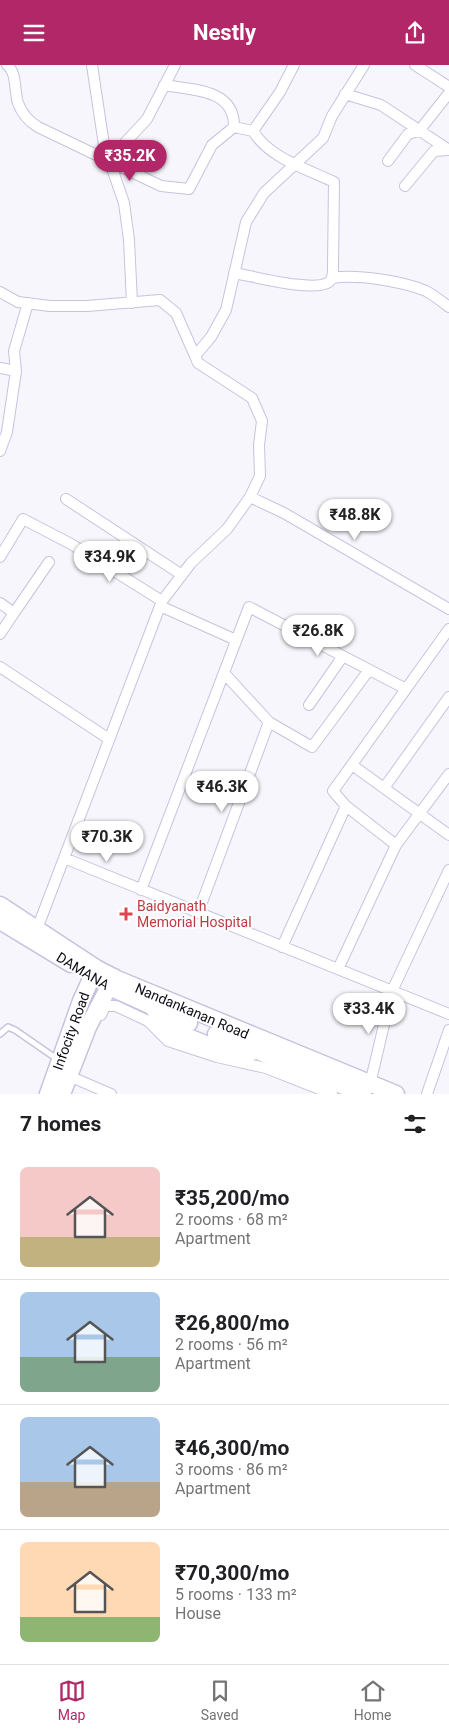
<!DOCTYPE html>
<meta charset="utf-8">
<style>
:root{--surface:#fff;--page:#f2f2f2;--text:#202124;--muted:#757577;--line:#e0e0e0;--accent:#b12768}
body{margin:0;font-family:Roboto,sans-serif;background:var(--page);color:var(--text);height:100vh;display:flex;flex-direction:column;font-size:19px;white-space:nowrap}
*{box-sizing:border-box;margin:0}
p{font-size:16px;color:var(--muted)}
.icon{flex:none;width:28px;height:28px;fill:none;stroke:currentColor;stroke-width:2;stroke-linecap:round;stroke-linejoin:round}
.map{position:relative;height:1029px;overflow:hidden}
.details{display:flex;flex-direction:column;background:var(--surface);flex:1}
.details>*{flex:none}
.price{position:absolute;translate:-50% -42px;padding:0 11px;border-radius:18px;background:#fff;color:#222;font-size:16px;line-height:32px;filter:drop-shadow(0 1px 2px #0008)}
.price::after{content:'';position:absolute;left:50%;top:30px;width:15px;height:11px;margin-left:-8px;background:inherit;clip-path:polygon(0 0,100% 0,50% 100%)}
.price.on{background:var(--accent);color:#fff}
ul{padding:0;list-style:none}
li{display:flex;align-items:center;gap:15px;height:125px;padding:0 20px}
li+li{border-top:1px solid var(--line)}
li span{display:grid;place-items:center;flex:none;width:140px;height:100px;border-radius:8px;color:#555}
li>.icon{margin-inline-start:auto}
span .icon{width:60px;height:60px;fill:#fffc;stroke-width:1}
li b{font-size:21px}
h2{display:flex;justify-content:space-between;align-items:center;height:60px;padding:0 20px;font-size:21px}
header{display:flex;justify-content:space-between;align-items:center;height:65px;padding:0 20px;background:var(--accent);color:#fff;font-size:22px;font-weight:700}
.menu{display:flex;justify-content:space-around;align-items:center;height:70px;border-top:1px solid var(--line);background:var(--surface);font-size:14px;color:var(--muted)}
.menu a{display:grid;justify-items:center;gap:2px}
.menu .on{color:var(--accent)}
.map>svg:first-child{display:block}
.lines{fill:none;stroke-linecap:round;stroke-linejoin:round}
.service-casing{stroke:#c7c3df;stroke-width:8}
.minor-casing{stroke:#c7c3df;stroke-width:12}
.primary-casing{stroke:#c7c3df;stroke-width:19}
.service{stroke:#fff;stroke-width:5}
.minor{stroke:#fff;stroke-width:10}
.primary{stroke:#fff;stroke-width:16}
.health-dot{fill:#e0444e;stroke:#fff;stroke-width:2}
.labels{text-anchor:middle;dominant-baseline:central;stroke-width:4;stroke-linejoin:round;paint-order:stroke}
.health-label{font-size:14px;fill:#be3a42;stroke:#fff;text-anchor:start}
.street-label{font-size:14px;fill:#0f0e17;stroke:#fff}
</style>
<header><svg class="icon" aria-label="menu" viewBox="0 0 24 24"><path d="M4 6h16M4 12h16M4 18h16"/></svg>Nestly<svg class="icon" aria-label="share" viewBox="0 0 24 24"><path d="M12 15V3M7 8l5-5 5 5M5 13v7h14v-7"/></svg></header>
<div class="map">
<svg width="449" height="1029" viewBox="0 0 449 1029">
<rect width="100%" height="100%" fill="#f7f6fc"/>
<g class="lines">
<defs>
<path id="service" d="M0 969 8 962 15 965 57 994"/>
<path id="minor" d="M7 0C17 7 14 26 18 38 22 49 28 56 38 62L161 121 189 124 212 80 234 62 253 66C269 93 307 104 334 117L333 202C333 207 333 214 329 217 314 228 253 211 234 208
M92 0 104 80 124 138 129 175 132 238
M415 0 449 22
M164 20C193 25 235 24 234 62
M345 29 381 40 449 85
M253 66 280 27 294 0
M109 95 147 54 175 0
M388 96 408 69 419 66 449 28
M405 121 434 86 448 85
M332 213C357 209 402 216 426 226 434 230 442 237 449 242
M0 227 18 237 50 241H87L160 235 176 248 195 291
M0 303 16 306 14 286 28 238
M0 386 7 367 16 306
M250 432 284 448 449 544
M66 434 182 510
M0 492 23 454 71 479 162 536
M0 538 14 548 0 569
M160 541 236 575
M14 548 49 497
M0 602 109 674
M224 608 269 657 312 682 369 605
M309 640 343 591
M352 700 449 770
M384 723 449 632
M346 741 396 780 449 709
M64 793 449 949
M141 825 249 542 406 624
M198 848 269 657
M37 864 162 536 191 498 227 464 250 432 260 411 259 380 262 356 252 333 198 298 195 291 211 272 226 245 246 157 264 128 323 73 332 51 364 0
M282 882 346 741 333 726 449 564
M338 904 396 780
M101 950 105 941H116L148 956 168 976 217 992 266 1003 332 1029
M69 1011 111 1029
M370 1019 392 926 449 805
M427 1029 449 965"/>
<path id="primary" d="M0 840 96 903 117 914 396 1029
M0 856 71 899
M116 925 189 958
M155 946 176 967 220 985 250 988
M216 969 363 1029
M48 1029 81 936 96 903
M62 1029 88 962 114 912"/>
</defs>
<use href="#service" class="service-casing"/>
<use href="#minor" class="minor-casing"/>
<use href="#primary" class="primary-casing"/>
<use href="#service" class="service"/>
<use href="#minor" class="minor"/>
<use href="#primary" class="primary"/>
</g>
<path class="health-dot" d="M123.5 841.5h5v5h5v5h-5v5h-5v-5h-5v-5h5z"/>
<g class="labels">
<g class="health-label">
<text x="137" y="841">Baidyanath<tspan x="137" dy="16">Memorial Hospital</tspan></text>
</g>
<g class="street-label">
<text transform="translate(83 906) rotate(31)">DAMANA</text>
<text transform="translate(192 946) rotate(23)">Nandankanan Road</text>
<text transform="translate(71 966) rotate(-70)">Infocity Road</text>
</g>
</g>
</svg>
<b class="price on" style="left:130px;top:117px">₹35.2K</b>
<b class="price" style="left:355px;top:476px">₹48.8K</b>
<b class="price" style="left:110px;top:518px">₹34.9K</b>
<b class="price" style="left:318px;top:592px">₹26.8K</b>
<b class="price" style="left:222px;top:748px">₹46.3K</b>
<b class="price" style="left:107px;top:798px">₹70.3K</b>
<b class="price" style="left:369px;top:970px">₹33.4K</b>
</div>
<section class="details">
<h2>7 homes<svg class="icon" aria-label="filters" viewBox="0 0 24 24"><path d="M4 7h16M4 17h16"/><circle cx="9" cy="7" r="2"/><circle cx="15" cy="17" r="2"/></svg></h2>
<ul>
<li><span style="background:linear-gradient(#f6c9c9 70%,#c2b280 0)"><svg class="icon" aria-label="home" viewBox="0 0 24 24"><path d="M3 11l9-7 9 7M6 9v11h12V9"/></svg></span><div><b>₹35,200/mo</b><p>2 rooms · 68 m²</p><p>Apartment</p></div></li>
<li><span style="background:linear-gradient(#a9c7e8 65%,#7fa58c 0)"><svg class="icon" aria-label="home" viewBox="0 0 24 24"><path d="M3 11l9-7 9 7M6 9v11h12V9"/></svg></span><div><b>₹26,800/mo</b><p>2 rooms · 56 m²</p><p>Apartment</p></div></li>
<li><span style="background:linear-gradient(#a9c7e8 65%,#b9a48a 0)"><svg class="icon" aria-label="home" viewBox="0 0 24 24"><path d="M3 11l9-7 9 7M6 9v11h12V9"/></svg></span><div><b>₹46,300/mo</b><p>3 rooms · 86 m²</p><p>Apartment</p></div></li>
<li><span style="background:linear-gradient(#ffd9b3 75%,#8fb573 0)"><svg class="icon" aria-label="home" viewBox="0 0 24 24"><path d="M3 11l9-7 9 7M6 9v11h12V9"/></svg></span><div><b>₹70,300/mo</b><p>5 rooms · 133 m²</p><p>House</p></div></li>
</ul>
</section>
<nav class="menu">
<a class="on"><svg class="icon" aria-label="map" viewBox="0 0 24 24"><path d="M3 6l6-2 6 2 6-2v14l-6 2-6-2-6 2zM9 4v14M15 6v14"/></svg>Map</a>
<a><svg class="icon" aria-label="saved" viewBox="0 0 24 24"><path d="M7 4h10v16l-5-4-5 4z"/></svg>Saved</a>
<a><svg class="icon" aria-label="home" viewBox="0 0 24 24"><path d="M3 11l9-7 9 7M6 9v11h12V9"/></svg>Home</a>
</nav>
